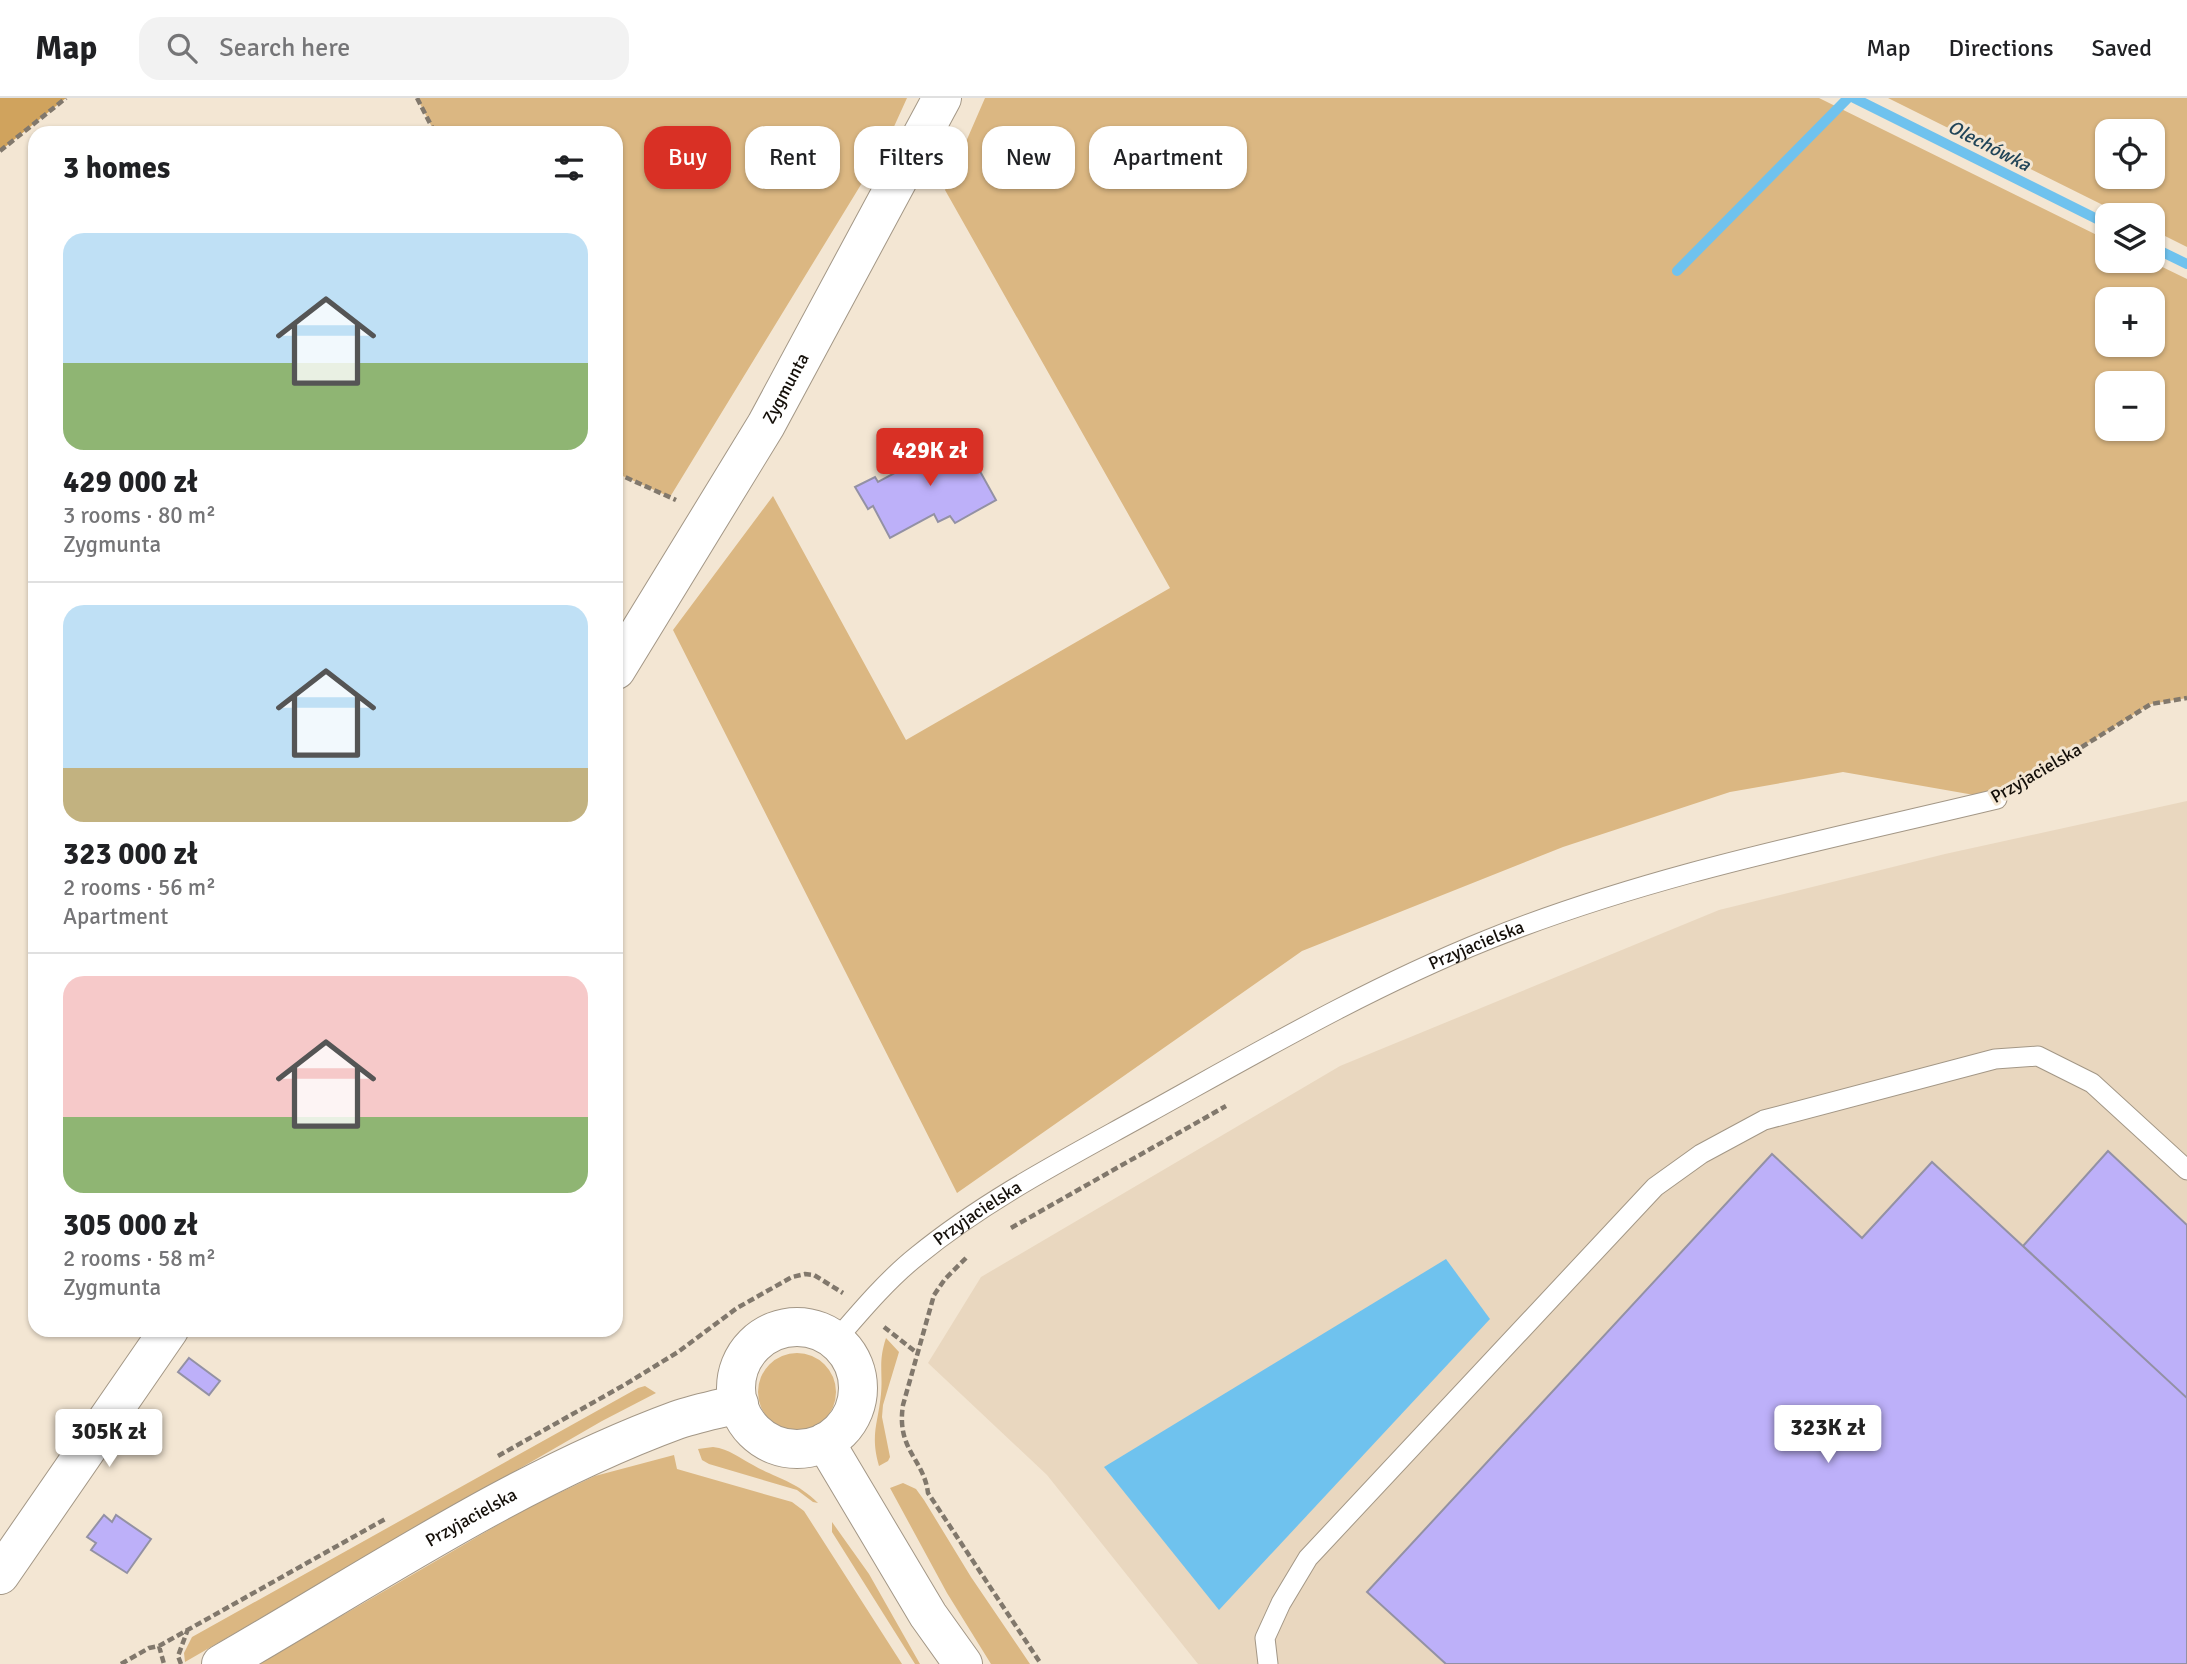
<!DOCTYPE html>
<meta charset="utf-8">
<style>
:root{--surface:#fff;--page:#f2f2f2;--text:#202124;--muted:#757577;--line:#e0e0e0;--accent:#d93025}
body{margin:0;font-family:Signika,sans-serif;background:var(--page);color:var(--text);height:100vh;display:flex;flex-direction:column;font-size:26px;white-space:nowrap}
*{box-sizing:border-box;margin:0}
p{font-size:23px;color:var(--muted)}
.icon{flex:none;width:38px;height:38px;fill:none;stroke:currentColor;stroke-width:2;stroke-linecap:round;stroke-linejoin:round}
.map{position:relative;flex:1;overflow:hidden}
.details{position:absolute;left:28px;top:28px;width:595px;height:1211px;display:flex;flex-direction:column;background:var(--surface);border-radius:21px;box-shadow:0 2px 5px #0004}
.details>*{flex:none}
.top-card{position:absolute;left:644px;top:28px;width:665px;height:63px;display:flex;gap:14px}
.tools{position:absolute;left:2095px;top:21px;display:grid;gap:14px}
.tools a{display:grid;place-items:center;width:70px;height:70px;border-radius:14px;background:var(--surface);box-shadow:0 2px 5px #0004;font-size:35px}
.price{position:absolute;translate:-50% -60px;padding:0 16px;border-radius:7px;background:#fff;color:#222;font-size:23px;line-height:46px;filter:drop-shadow(0 2px 4px #0008)}
.price::after{content:'';position:absolute;left:50%;top:42px;width:21px;height:16px;margin-left:-10px;background:inherit;clip-path:polygon(0 0,100% 0,50% 100%)}
.price.selected{background:var(--accent);color:#fff}
ul{padding:0;list-style:none}
li{display:grid;align-content:center;gap:14px;height:371px;padding:0 35px}
li+li{border-top:2px solid var(--line)}
li span{display:grid;place-items:center;height:217px;border-radius:21px;color:#555}
li>.icon{margin-inline-start:auto}
span .icon{width:126px;height:126px;fill:#fffc;stroke-width:1}
li b{font-size:30px}
h2{display:flex;justify-content:space-between;align-items:center;height:84px;padding:0 35px;font-size:30px}
.tag{padding:0 24px;border-radius:21px;background:var(--surface);box-shadow:0 2px 5px #0004;font-size:24px;line-height:63px}
.tag.selected{background:var(--accent);color:#fff}
header{display:flex;align-items:center;gap:42px;box-sizing:border-box;height:98px;padding:0 35px;background:var(--surface);border-bottom:2px solid var(--line)}
header strong{font-size:33px}
nav{display:flex;gap:38px;margin-inline-start:auto;font-size:24px}
.search{width:490px;height:63px;background:var(--page);display:flex;align-items:center;gap:18px;box-sizing:border-box;padding:0 24px;border-radius:21px;color:var(--muted);font-size:26px}
.map>svg:first-child{display:block}
.built{fill:#e9d7bf}
.green{fill:#dbb782;fill-rule:evenodd}
.forest{fill:#d0a35d}
.water{fill:#6fc2ee}
.lines{fill:none;stroke-linecap:round;stroke-linejoin:round}
.stream{stroke:#6fc2ee;stroke-width:10}
.building{fill:#bdb0f9;stroke:#9391a4;stroke-width:2}
.lane-casing{stroke:#a39786;stroke-width:21}
.street-casing{stroke:#a39786;stroke-width:40}
.path{stroke:#81786c;stroke-width:4.5;stroke-dasharray:7 3.5;stroke-linecap:butt}
.lane{stroke:#fff;stroke-width:19}
.street{stroke:#fff;stroke-width:38}
.labels{text-anchor:middle;dominant-baseline:central;stroke-width:6;stroke-linejoin:round;paint-order:stroke}
.street-label{font-size:18px;fill:#140f09;stroke:#f3e6d3}
.water-label{font-size:19px;font-style:italic;fill:#204457;stroke:#f3e6d3}
</style>
<header>
<strong>Map</strong>
<div class="search"><svg class="icon" aria-label="search" viewBox="0 0 24 24"><circle cx="10" cy="10" r="6"/><path d="M15 15l6 6"/></svg>Search here</div>
<nav><a>Map</a><a>Directions</a><a>Saved</a></nav>
</header>
<div class="map">
<svg width="2187" height="1566" viewBox="0 0 2187 1566">
<rect width="100%" height="100%" fill="#f3e6d3"/>
<path class="built" d="M2187 703V1566H1198L1047 1377 928 1265 981 1179 1340 968 1719 812 1945 756Z"/>
<path class="green" d="M417 0H907L887 44 670 399 616 375V35H435Z
M985 0H1819L2107 142V163H2150L2187 181V600L2151 606 1997 701 1843 674 1730 694 1563 749 1302 853 957 1095 673 532 773 398 906 642 1170 490 945 92ZM2107 201H2152V247H2107ZM2107 285H2152V331H2107Z
M1888 0H2187V149L2153 132 2152 117H2123ZM2152 33V79H2107V33Z
M886 1240 899 1254 883 1307 882 1319 890 1359 888 1363 879 1368C870 1337 878 1326 881 1296 883 1274 878 1264 886 1240Z
M758 1294a39 39 0 1 1 78 0a39 39 0 1 1-78 0Z
M645 1288 656 1295 602 1323 185 1564 184 1555 192 1539 638 1290Z
M713 1349C730 1351 739 1360 753 1367 779 1382 794 1382 818 1405L813 1404 797 1392 709 1366 702 1362 698 1351Z
M674 1357 677 1371 792 1404 804 1413 902 1566H259L525 1411 595 1378Z
M903 1385 916 1391 924 1402 971 1479 1030 1566H991L947 1495 890 1390Z
M832 1424 869 1476 920 1566H915L832 1434Z"/>
<path class="forest" d="M0 0H66L0 53Z"/>
<path class="water" d="M1446 1161 1490 1221 1219 1512 1104 1369Z"/>
<g class="lines">
<path class="stream" d="M1854 0 2107 126
M2152 149 2187 166
M1677 173 1848 0"/>
</g>
<path class="building" d="M957 332 996 402 955 425 950 418 938 424 934 416 890 440 873 408 868 411 855 389 875 379 878 384 923 360 919 354Z
M2108 1053 2187 1127V1300L2023 1148Z
M1772 1056 1862 1140 1932 1064 2187 1300V1566H1446L1367 1494Z
M189 1260 220 1283 209 1297 178 1274Z
M104 1417 112 1424 116 1417 151 1441 127 1475 91 1452 96 1445 87 1439Z"/>
<g class="lines">
<defs>
<g id="lane">
<path id="s1" d="M836 1242C861 1213 887 1182 917 1158 988 1100 1071 1058 1150 1014 1260 953 1370 889 1487 842 1651 776 1826 742 1997 701"/>
<path d="M1268 1566 1265 1540 1281 1505 1308 1460 1655 1089 1701 1056 1764 1022 1995 961 2038 958 2092 985 2187 1072"/>
</g>
<g id="street">
<path id="s2" d="M616 572 766 327 942 0"/>
<circle cx="797" cy="1290" r="61"/>
<path d="M825 1344 928 1517 963 1566"/>
<path d="M0 1477 169 1232"/>
<path id="s3" d="M221 1566C369 1481 516 1381 677 1322 697 1315 718 1311 739 1306"/>
</g>
</defs>
<use href="#lane" class="lane-casing"/>
<use href="#street" class="street-casing"/>
<path class="path" d="M417 0 435 35
M0 53 66 0
M616 375 676 402
M2019 688 2151 606 2187 600
M1011 1130 1226 1008
M966 1160 945 1181 934 1197 903 1307C896 1352 924 1361 928 1395L1041 1566
M884 1229 917 1255
M498 1358 626 1286 678 1254 737 1210 792 1179 805 1176 814 1177 843 1195
M159 1548 164 1566
M121 1566 149 1550 159 1548 387 1420
M181 1566 178 1558 188 1531"/>
<use href="#lane" class="lane"/>
<use href="#street" class="street"/>
</g>
<g class="labels">
<g class="street-label">
<text stroke="none"><textPath href="#s2" startOffset="329">Zygmunta</textPath></text>
<text transform="translate(2036 675) rotate(-30)">Przyjacielska</text>
<text stroke="none"><textPath href="#s1" startOffset="758">Przyjacielska</textPath></text>
<text stroke="none"><textPath href="#s1" startOffset="191">Przyjacielska</textPath></text>
<text stroke="none"><textPath href="#s3" startOffset="290">Przyjacielska</textPath></text>
</g>
<g class="water-label">
<text transform="translate(1989 48) rotate(27)">Olechówka</text>
</g>
</g>
</svg>
<div class="tools">
<a><svg class="icon" aria-label="locate" viewBox="0 0 24 24"><circle cx="12" cy="12" r="6"/><path d="M12 2v4M12 18v4M2 12h4M18 12h4"/></svg></a>
<a><svg class="icon" aria-label="layers" viewBox="0 0 24 24"><path d="M12 4l9 5-9 5-9-5zM3 14l9 5 9-5"/></svg></a>
<a>+</a>
<a>−</a>
</div>
<b class="price selected" style="left:930px;top:390px">429K zł</b>
<b class="price" style="left:1828px;top:1367px">323K zł</b>
<b class="price" style="left:109px;top:1371px">305K zł</b>
<div class="top-card">
<a class="tag selected">Buy</a>
<a class="tag">Rent</a>
<a class="tag">Filters</a>
<a class="tag">New</a>
<a class="tag">Apartment</a>
</div>
<section class="details">
<h2>3 homes<svg class="icon" aria-label="filters" viewBox="0 0 24 24"><path d="M4 7h16M4 17h16"/><circle cx="9" cy="7" r="2"/><circle cx="15" cy="17" r="2"/></svg></h2>
<ul>
<li><span style="background:linear-gradient(#bfe0f5 60%,#8fb573 0)"><svg class="icon" aria-label="home" viewBox="0 0 24 24"><path d="M3 11l9-7 9 7M6 9v11h12V9"/></svg></span><div><b>429 000 zł</b><p>3 rooms · 80 m²</p><p>Zygmunta</p></div></li>
<li><span style="background:linear-gradient(#bfe0f5 75%,#c2b280 0)"><svg class="icon" aria-label="home" viewBox="0 0 24 24"><path d="M3 11l9-7 9 7M6 9v11h12V9"/></svg></span><div><b>323 000 zł</b><p>2 rooms · 56 m²</p><p>Apartment</p></div></li>
<li><span style="background:linear-gradient(#f6c9c9 65%,#8fb573 0)"><svg class="icon" aria-label="home" viewBox="0 0 24 24"><path d="M3 11l9-7 9 7M6 9v11h12V9"/></svg></span><div><b>305 000 zł</b><p>2 rooms · 58 m²</p><p>Zygmunta</p></div></li>
</ul>
</section>
</div>
